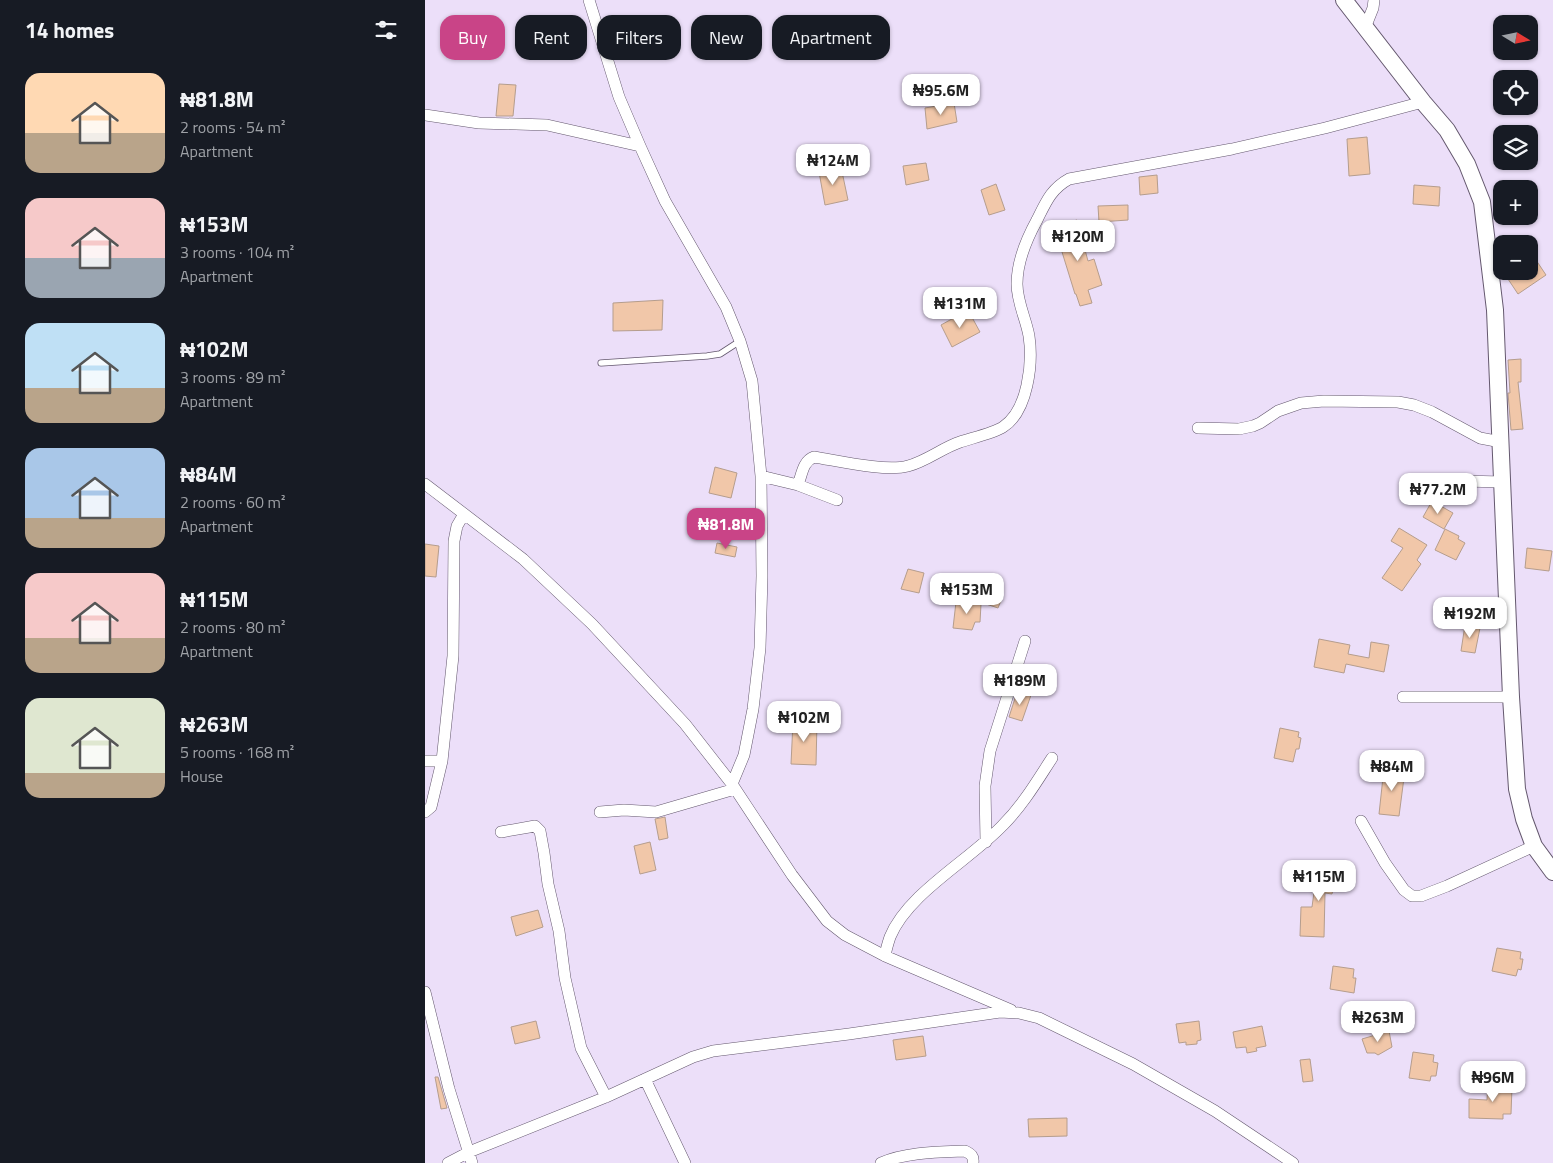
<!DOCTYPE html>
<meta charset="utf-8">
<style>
:root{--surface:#171b24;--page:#20242c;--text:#f1f3f6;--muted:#9ea1a6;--accent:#c94487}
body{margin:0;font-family:"Titillium Web",sans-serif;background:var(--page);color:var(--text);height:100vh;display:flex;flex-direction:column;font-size:19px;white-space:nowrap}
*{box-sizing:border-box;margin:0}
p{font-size:16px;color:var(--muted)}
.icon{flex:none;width:28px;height:28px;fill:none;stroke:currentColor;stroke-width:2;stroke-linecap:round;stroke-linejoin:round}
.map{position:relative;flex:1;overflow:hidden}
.details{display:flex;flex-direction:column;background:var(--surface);width:425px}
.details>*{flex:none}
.banner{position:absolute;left:15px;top:15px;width:475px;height:45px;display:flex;gap:10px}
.needle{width:32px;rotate:100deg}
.buttons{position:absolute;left:1068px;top:15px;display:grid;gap:10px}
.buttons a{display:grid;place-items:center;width:45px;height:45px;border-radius:10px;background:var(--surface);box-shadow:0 1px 4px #0004;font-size:25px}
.price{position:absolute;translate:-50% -42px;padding:0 11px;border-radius:10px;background:#fff;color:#222;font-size:16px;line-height:32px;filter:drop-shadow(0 1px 2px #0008)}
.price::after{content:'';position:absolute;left:50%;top:30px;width:15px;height:11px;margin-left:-8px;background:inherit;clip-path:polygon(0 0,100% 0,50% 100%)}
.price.on{background:var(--accent);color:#fff}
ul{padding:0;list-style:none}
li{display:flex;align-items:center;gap:15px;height:125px;padding:0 25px}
li span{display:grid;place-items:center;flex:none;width:140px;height:100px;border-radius:15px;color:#555}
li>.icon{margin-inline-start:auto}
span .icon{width:60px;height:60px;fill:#fffc;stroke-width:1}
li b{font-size:21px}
h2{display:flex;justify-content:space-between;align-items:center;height:60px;padding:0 25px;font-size:21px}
.tag{padding:0 18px;border-radius:15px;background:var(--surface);box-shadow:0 1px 4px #0004;font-size:18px;line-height:45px}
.tag.on{background:var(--accent);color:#fff}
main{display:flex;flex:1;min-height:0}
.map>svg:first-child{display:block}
.building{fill:#f1c7a9;stroke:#b59d8d}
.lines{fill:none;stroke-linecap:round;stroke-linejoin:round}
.lane-casing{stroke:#64586e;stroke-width:7}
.street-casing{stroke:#64586e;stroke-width:12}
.secondary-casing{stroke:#64586e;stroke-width:18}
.lane{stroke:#fff;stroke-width:5.5}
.street{stroke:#fff;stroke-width:11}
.secondary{stroke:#fff;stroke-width:16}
</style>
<main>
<section class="details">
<h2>14 homes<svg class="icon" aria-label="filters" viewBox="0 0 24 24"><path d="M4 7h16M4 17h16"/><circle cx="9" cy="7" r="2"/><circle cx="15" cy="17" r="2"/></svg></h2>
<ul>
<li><span style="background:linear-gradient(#ffd9b3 60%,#b9a48a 0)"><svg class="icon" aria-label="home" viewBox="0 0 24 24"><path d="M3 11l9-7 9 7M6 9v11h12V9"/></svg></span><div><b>₦81.8M</b><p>2 rooms · 54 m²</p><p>Apartment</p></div></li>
<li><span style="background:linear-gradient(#f6c9c9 60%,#9aa5b1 0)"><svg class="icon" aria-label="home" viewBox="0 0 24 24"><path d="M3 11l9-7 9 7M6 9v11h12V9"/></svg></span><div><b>₦153M</b><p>3 rooms · 104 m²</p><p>Apartment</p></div></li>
<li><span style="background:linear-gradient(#bfe0f5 65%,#b9a48a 0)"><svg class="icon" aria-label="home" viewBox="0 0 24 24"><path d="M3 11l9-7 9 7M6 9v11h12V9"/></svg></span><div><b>₦102M</b><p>3 rooms · 89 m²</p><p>Apartment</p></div></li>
<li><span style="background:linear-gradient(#a9c7e8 70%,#b9a48a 0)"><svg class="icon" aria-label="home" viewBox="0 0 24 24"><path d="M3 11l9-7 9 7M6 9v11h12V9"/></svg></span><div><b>₦84M</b><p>2 rooms · 60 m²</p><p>Apartment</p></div></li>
<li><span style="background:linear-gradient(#f6c9c9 65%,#b9a48a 0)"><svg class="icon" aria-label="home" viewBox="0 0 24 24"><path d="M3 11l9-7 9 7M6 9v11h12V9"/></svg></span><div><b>₦115M</b><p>2 rooms · 80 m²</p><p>Apartment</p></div></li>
<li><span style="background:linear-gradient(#dfe7d0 75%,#b9a48a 0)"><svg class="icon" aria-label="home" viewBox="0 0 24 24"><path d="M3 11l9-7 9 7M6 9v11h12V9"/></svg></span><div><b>₦263M</b><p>5 rooms · 168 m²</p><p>House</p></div></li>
</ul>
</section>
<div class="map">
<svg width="1128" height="1163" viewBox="0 0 1128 1163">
<rect width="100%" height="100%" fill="#ecdff9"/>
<path class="building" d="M74 84 91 85 88 116H71Z
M529 103 532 122 502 129 500 108Z
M942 137 945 174 924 176 922 139Z
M501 163 504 180 481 185 478 166Z
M416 167 423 200 400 205 394 172Z
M732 175 733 193 715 195 714 177Z
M571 184 580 210 564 215 556 190Z
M989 185 1015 187 1014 206 988 204Z
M703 205V220L674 222 673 206Z
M652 220 663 261 669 259 677 285 663 290 667 303 655 306 651 294H650L629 226Z
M1111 260 1121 275 1093 294 1083 279 1095 271H1104V265Z
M238 300 237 330 188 331V303Z
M543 310 555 332 527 347 516 325Z
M1096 359V382H1093L1098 429 1086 430 1083 393H1085L1083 360Z
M290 467 312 473 306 498 284 493Z
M1007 501 1028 513 1019 529 998 517Z
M974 528 1002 545 992 560 996 564 977 591 957 578 978 548 966 541Z
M1020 529 1034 536 1033 539 1040 543 1031 560 1010 550Z
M292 543 312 547 310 557 290 553Z
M0 544 14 546 11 577 0 576Z
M1102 548 1127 551 1124 571 1100 568Z
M483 569 499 573 494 593 476 589Z
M562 592 577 598 573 608 558 603Z
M531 602 556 604 555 622H550L547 630 528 628Z
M1040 625 1055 628 1050 653 1036 651Z
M894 639 925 645 923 654 944 658 946 642 964 645 959 672 921 664 919 673 889 667Z
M592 692 606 695 597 721 584 717Z
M368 722H392L391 765 366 764Z
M855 728 874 732 873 737 876 738 874 749H871L868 762 849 758Z
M959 768 980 770 974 816 954 814Z
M240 817 243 838 234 840 230 819Z
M225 842 231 870 215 874 209 846Z
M893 863 911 866V872L917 873 915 885 909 884 907 894 900 893 899 937 875 936 876 907H887Z
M113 910 118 927 91 936 86 917Z
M1072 948 1096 952 1095 959H1098L1096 970 1093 969 1091 976 1067 971Z
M908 966 929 969 928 978H931L929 993 905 989Z
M111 1021 115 1038 90 1044 86 1027Z
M774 1021 776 1040 772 1041V1044L761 1045V1042L754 1043 751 1024Z
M837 1026 841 1046 831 1048 832 1051 822 1053 821 1047 811 1048 808 1032Z
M964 1031 967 1047 953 1055 950 1053H942L937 1039Z
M498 1036 501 1056 471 1060 468 1040Z
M988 1052 1009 1055 1008 1062 1013 1063 1011 1076H1006L1005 1081 984 1078Z
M885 1059 888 1081 878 1082 875 1060Z
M10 1077H13L22 1108 16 1109Z
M1063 1081 1077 1082 1080 1086 1087 1087 1086 1114H1078V1119L1044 1118V1099L1062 1100Z
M642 1118V1136L604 1137 603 1119Z"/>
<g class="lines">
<defs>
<path id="lane" d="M176 363 282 356 295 354 315 341"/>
<path id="street" d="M164 0 194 97 215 146 240 201 301 307 315 341 327 381 336 476 337 576 335 648 328 709 319 755 307 784
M940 28 948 8 949 0
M0 115 54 123 122 125 215 146
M773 428 814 429 828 426 835 423 853 411 876 403 899 401 973 402 989 405 1007 412 1055 438 1076 442
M336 476 373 485 412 500
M0 484 98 559 167 624 260 724 307 784 367 875 402 921 420 935 460 956 586 1010
M373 485C377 474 378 461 389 457 414 461 461 472 483 466 502 461 517 448 535 442 547 438 569 433 578 427 603 411 608 363 604 336 601 319 592 302 592 284 592 261 601 240 612 220 621 202 626 189 644 179L807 149 900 128 998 102
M985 493 1016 483 1038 481 1077 482
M978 697H1086
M0 761H17
M0 812 6 807 17 761 28 656 29 541 32 526 39 514
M175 812 199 810 231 812 310 789
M936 821 960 863 979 890 987 896H996L1022 886 1109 846
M76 832 110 826 115 831 119 853 123 884 134 931 140 978 156 1048 181 1097
M561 842 560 786 565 751 600 641
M460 956C461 950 463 943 465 937 483 893 545 860 578 825 598 805 612 781 627 758
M0 992 24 1089 47 1163
M220 1079 260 1163
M23 1163 44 1152 181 1097 268 1057 288 1051 424 1034 575 1012 594 1013 614 1018 708 1064 790 1111 868 1163
M456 1163C481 1152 513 1152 540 1151 546 1154 549 1156 548 1163"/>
<path id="secondary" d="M919 0 998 102 1022 130 1042 164 1057 202 1070 310 1086 697 1092 789 1099 819 1109 846 1128 872"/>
</defs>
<use href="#lane" class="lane-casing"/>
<use href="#street" class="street-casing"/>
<use href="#secondary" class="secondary-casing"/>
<use href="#lane" class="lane"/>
<use href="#street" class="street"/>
<use href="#secondary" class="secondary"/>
</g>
</svg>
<div class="buttons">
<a><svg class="needle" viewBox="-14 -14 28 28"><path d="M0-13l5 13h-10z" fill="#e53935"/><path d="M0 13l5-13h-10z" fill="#9ea1a6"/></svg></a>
<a><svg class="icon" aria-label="locate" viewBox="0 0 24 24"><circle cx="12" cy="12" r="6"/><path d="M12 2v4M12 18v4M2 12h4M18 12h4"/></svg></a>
<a><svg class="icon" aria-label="layers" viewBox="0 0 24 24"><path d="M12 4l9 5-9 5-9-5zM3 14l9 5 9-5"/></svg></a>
<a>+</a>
<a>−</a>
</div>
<b class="price" style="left:516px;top:116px">₦95.6M</b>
<b class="price" style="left:408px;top:186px">₦124M</b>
<b class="price" style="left:653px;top:262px">₦120M</b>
<b class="price" style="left:535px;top:329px">₦131M</b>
<b class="price" style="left:1013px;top:515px">₦77.2M</b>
<b class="price on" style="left:301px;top:550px">₦81.8M</b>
<b class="price" style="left:542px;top:615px">₦153M</b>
<b class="price" style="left:1045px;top:639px">₦192M</b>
<b class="price" style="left:595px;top:706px">₦189M</b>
<b class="price" style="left:379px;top:743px">₦102M</b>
<b class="price" style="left:967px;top:792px">₦84M</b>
<b class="price" style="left:894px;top:902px">₦115M</b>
<b class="price" style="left:953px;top:1043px">₦263M</b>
<b class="price" style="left:1068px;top:1103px">₦96M</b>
<div class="banner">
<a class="tag on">Buy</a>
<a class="tag">Rent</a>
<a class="tag">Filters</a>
<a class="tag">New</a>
<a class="tag">Apartment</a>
</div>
</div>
</main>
